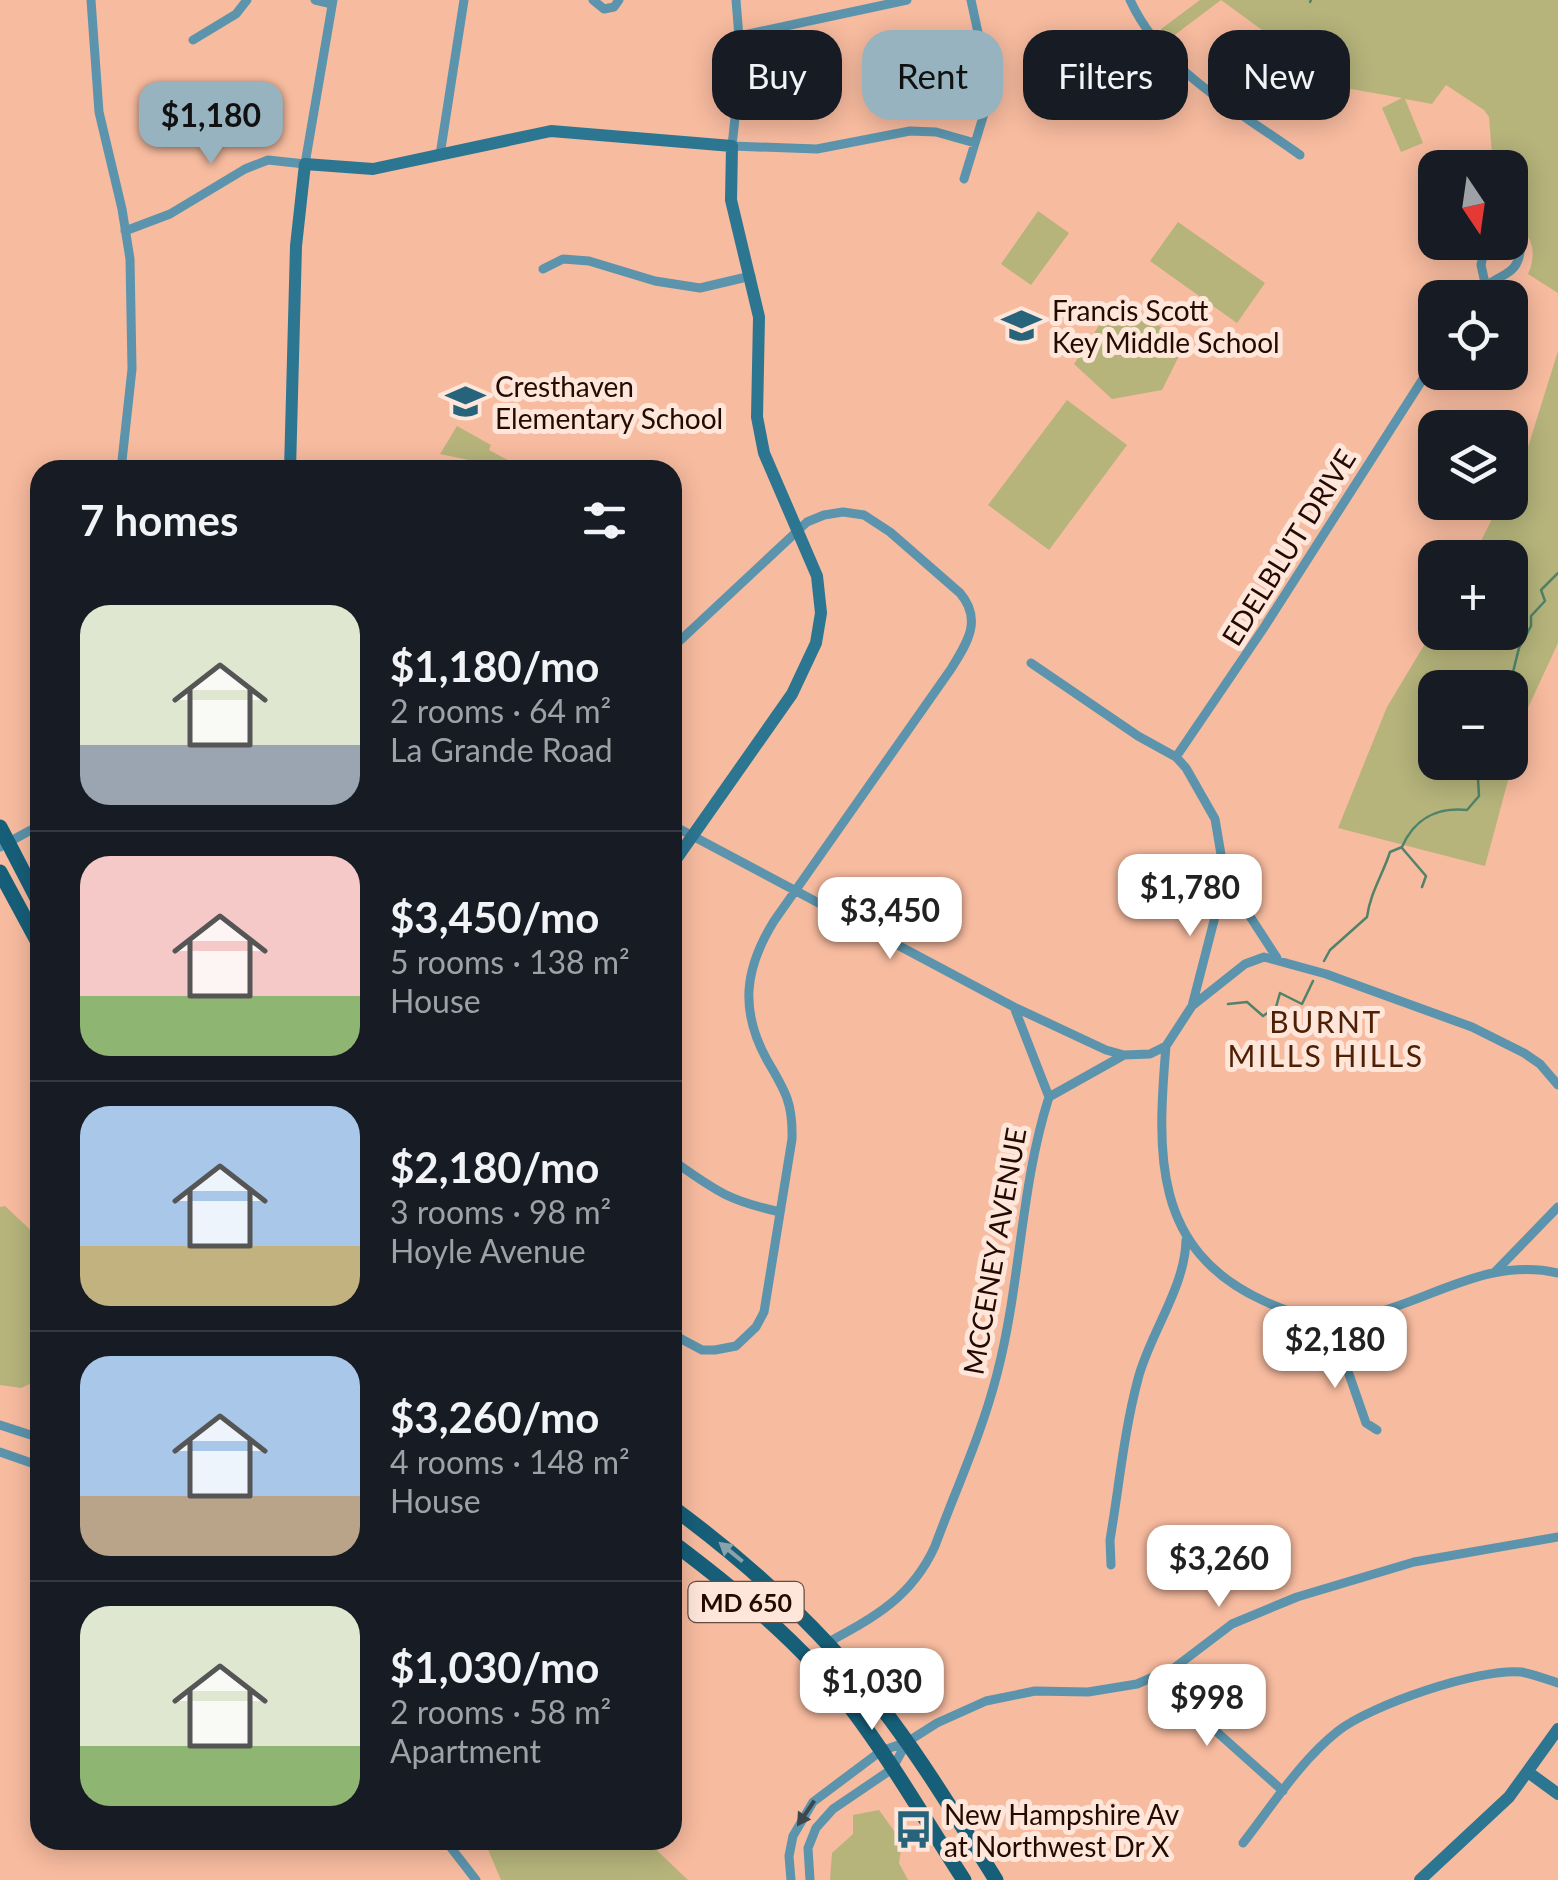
<!DOCTYPE html>
<meta charset="utf-8">
<style>
:root{--surface:#171b24;--page:#20242c;--text:#f1f3f6;--muted:#9ea1a6;--line:#363941;--accent:#96b3bf}
body{margin:0;font-family:Lato,sans-serif;background:var(--page);color:var(--text);height:100vh;display:flex;flex-direction:column;font-size:38px;white-space:nowrap}
*{box-sizing:border-box;margin:0}
p{font-size:32px;color:var(--muted)}
.icon{flex:none;width:55px;height:55px;fill:none;stroke:currentColor;stroke-width:2;stroke-linecap:round;stroke-linejoin:round}
.map{position:relative;flex:1;overflow:hidden}
.panel{position:absolute;left:30px;top:460px;width:652px;height:1390px;display:flex;flex-direction:column;background:var(--surface);border-radius:30px;box-shadow:0 5px 25px #0003}
.panel>*{flex:none}
.banner{position:absolute;left:712px;top:30px;width:695px;height:90px;display:flex;gap:20px}
.needle{width:65px;rotate:167deg}
.buttons{position:absolute;left:1418px;top:150px;display:grid;gap:20px}
.buttons a{display:grid;place-items:center;width:110px;height:110px;border-radius:20px;background:var(--surface);box-shadow:0 5px 25px #0003;font-size:50px}
.price{position:absolute;translate:-50% -85px;padding:0 22px;border-radius:20px;background:#fff;color:#222;font-size:32px;line-height:65px;filter:drop-shadow(0 2px 5px #0008)}
.price::after{content:'';position:absolute;left:50%;top:60px;width:30px;height:22px;margin-left:-15px;background:inherit;clip-path:polygon(0 0,100% 0,50% 100%)}
.price.active{background:var(--accent);color:#111}
ul{padding:0;list-style:none}
li{display:flex;align-items:center;gap:30px;height:250px;padding:0 50px}
li+li{border-top:2px solid var(--line)}
li span{display:grid;place-items:center;flex:none;width:280px;height:200px;border-radius:30px;color:#555}
li>.icon{margin-inline-start:auto}
span .icon{width:120px;height:120px;fill:#fffc;stroke-width:1}
li b{font-size:42px}
h2{display:flex;justify-content:space-between;align-items:center;height:120px;padding:0 50px;font-size:42px}
.chip{padding:0 35px;border-radius:30px;background:var(--surface);box-shadow:0 5px 25px #0003;font-size:35px;line-height:90px}
.chip.active{background:var(--accent);color:#111}
.map>svg:first-child{display:block}
.green{fill:#b6b47b;fill-rule:evenodd}
.lines{fill:none;stroke-linecap:round;stroke-linejoin:round}
.stream{stroke:#50836a;stroke-width:2.5}
.street{stroke:#5b94ac;stroke-width:9}
.secondary{stroke:#2c7692;stroke-width:12}
.primary{stroke:#175f79;stroke-width:15}
.oneway{fill:#8aa2aa}
.oneway2{fill:#3d484d}
.labels{text-anchor:middle;dominant-baseline:central;stroke-width:10;stroke-linejoin:round;paint-order:stroke}
.shield{fill:#fee6db;stroke:#654c42;stroke-width:2.5}
.shield-label{font-size:25px;font-weight:bold;fill:#240a00}
.poi-label{font-size:28px;fill:#240a00;stroke:#fee6db;text-anchor:start}
.street-label{font-size:28px;fill:#240a00;stroke:#fee6db}
.neighbourhood-label{font-size:30px;letter-spacing:2.5px;fill:#4f2004;stroke:#fee6db}
</style>
<div class="map">
<svg width="1558" height="1880" viewBox="0 0 1558 1880">
<rect width="100%" height="100%" fill="#f7bb9f"/>
<path class="green" d="M1200 0H1558V293L1528 274C1538 252 1532 232 1510 222V168L1493 167 1489 117 1484 110 1446 85 1432 104 1405 99 1423 143 1401 152 1382 108 1402 98 1340 87 1221 0 1168 40 1161 29Z
M1038 211 1069 233 1031 285 1001 264Z
M1178 222 1265 283 1237 323 1150 261Z
M1128 304 1185 344 1162 390 1112 399 1074 364 1111 307Z
M1558 351V643L1527 710 1485 866 1338 828 1387 707 1435 627V632H1510V558L1473 557 1500 503 1510 502V482L1529 444ZM1435 688H1510V762H1435Z
M1067 400 1127 445 1049 550 988 505Z
M457 426 491 445 489 450 519 466 517 470 440 454Z
M5 1206 38 1237 40 1249V1379L21 1388 0 1385V1207Z
M879 1810 902 1842 899 1863 908 1880H830L832 1853 853 1834V1815Z
M484 1840H646L688 1880H501Z"/>
<g class="lines">
<path class="stream" d="M1310 2 1311 0
M1509 688 1519 648 1531 626V616L1545 601 1541 590 1558 573
M1402 848 1426 876 1422 887
M1324 961 1330 950 1367 917C1370 893 1383 874 1390 852L1402 847C1414 819 1437 807 1467 810L1479 796 1477 762
M1228 1004 1247 1002 1263 1016 1276 1007 1280 993 1302 1004 1313 981"/>
<path class="street" d="M91 0 99 112 122 209 130 259 132 369 121 470
M315 0 332 4
M593 0 604 9 614 7 619 0
M736 0 741 62 732 146 817 149 910 131 936 132 975 143
M1130 0C1163 72 1239 111 1300 155
M739 36 907 0
M193 40 236 14 247 0
M440 155 464 0
M964 179 987 104 988 79 971 0
M125 231 170 214 245 169 268 160 305 164 333 0
M543 269 563 259 589 261 655 281 700 288 751 276
M1485 283 1481 265 1486 242
M1476 298C1495 269 1519 283 1521 244L1510 235
M672 648 807 522 824 515 843 512 864 515 890 532 960 593C983 620 967 643 951 669L774 921C745 968 739 1009 767 1060 785 1091 793 1102 792 1139L764 1312 756 1327 736 1346 715 1350H702L672 1334
M1031 663 1138 736 1176 757 1186 768 1215 819 1225 878 1277 958
M1176 757 1263 629 1435 360
M672 825 1014 1007 1106 1050 1124 1055
M0 847 40 825
M1192 1006 1225 878
M1014 1007 1049 1097
M1166 1046C1157 1153 1152 1250 1264 1301 1297 1316 1324 1325 1360 1317 1427 1303 1486 1256 1558 1273
M672 1160C716 1191 727 1200 780 1212
M1495 1272 1558 1207
M1317 1322 1343 1357 1366 1423 1377 1430
M0 1425 40 1438
M0 1452 40 1466
M1111 1565 1110 1540C1119 1487 1124 1431 1138 1379 1150 1333 1185 1288 1186 1240
M827 1643C875 1617 912 1597 935 1546 956 1489 982 1433 997 1374 1021 1283 1020 1187 1049 1097L1124 1055 1150 1054 1166 1046 1192 1006 1245 964 1264 957 1326 974 1472 1027 1524 1053 1540 1064 1558 1085
M1174 1668 1218 1733 1283 1791
M445 1840 476 1880
M1243 1843C1272 1806 1300 1761 1338 1731 1371 1705 1479 1668 1521 1672 1533 1674 1546 1679 1558 1683
M791 1880 789 1856 793 1836 813 1802 881 1751 907 1742 937 1723 986 1701 1035 1691 1088 1692 1137 1684 1174 1668 1232 1624 1297 1597 1414 1562 1558 1537
M810 1880 808 1848 816 1828 833 1809 892 1769 907 1742"/>
<path class="secondary" d="M290 470 296 246 305 164 373 169 551 131 732 146 731 200 759 317 757 417 764 453 817 576 821 613 816 643 792 694 672 865
M1528 1772 1558 1794
M1420 1880 1509 1797 1558 1729"/>
<path class="primary" d="M0 827 40 904
M0 872 40 946
M672 1507C755 1568 830 1637 891 1720 929 1771 962 1826 996 1880
M672 1542C736 1590 802 1644 851 1708 892 1762 927 1823 964 1880"/>
</g>
<defs><path id="oneway-solid" d="M-6-.8H1V-3.2L6.5 0L1 3.2V.8H-6Z" transform="scale(2.5)"/></defs>
<use class="oneway" href="#oneway-solid" transform="translate(731 1552) rotate(-141)"/>
<use class="oneway2" href="#oneway-solid" transform="translate(806 1813) rotate(124)"/>
<defs>
<symbol id="school-bare" viewBox="-9 -9 18 18"><path d="M0-5L7-2L0 1L-7-2ZM-4 1L0 2.5L4 1V4Q0 6-4 4Z" fill="#27647b" stroke="#fee6db" stroke-width="2.5" paint-order="stroke"/></symbol>
<symbol id="bus-bare" viewBox="-9 -9 18 18"><path d="M-5-6H5V4H4V6H2V4H-2V6H-4V4H-5ZM-3.5-4V0h7V-4ZM-3.5 1.2v1.5H-2V1.2ZM2 1.2v1.5H3.5V1.2Z" fill="#27647b" stroke="#fee6db" stroke-width="2.5" paint-order="stroke"/></symbol>
</defs>
<g fill-rule="evenodd">
<use href="#school-bare" x="994" y="298" width="55" height="55"/>
<use href="#school-bare" x="438" y="374" width="55" height="55"/>
<use href="#bus-bare" x="886" y="1802" width="55" height="55"/>
</g>
<g class="labels">
<rect class="shield" x="688.5" y="1582" width="115" height="40" rx="8"/>
<g class="shield-label">
<text x="746" y="1602">MD 650</text>
</g>
<g class="poi-label">
<text x="1052" y="310">Francis Scott<tspan x="1052" dy="32">Key Middle School</tspan></text>
<text x="495" y="386">Cresthaven<tspan x="495" dy="32">Elementary School</tspan></text>
<text x="944" y="1814">New Hampshire Av<tspan x="944" dy="32">at Northwest Dr X</tspan></text>
</g>
<g class="street-label">
<text transform="translate(1288 547) rotate(-58)">EDELBLUT DRIVE</text>
<text transform="translate(994 1251) rotate(-80)">MCCENEY AVENUE</text>
</g>
<g class="neighbourhood-label">
<text x="1326" y="1021">BURNT<tspan x="1326" dy="34">MILLS HILLS</tspan></text>
</g>
</g>
</svg>
<div class="buttons">
<a><svg class="needle" viewBox="-14 -14 28 28"><path d="M0-13l5 13h-10z" fill="#e53935"/><path d="M0 13l5-13h-10z" fill="#9ea1a6"/></svg></a>
<a><svg class="icon" aria-label="locate" viewBox="0 0 24 24"><circle cx="12" cy="12" r="6"/><path d="M12 2v4M12 18v4M2 12h4M18 12h4"/></svg></a>
<a><svg class="icon" aria-label="layers" viewBox="0 0 24 24"><path d="M12 4l9 5-9 5-9-5zM3 14l9 5 9-5"/></svg></a>
<a>+</a>
<a>−</a>
</div>
<b class="price active" style="left:211px;top:167px">$1,180</b>
<b class="price" style="left:1190px;top:939px">$1,780</b>
<b class="price" style="left:890px;top:962px">$3,450</b>
<b class="price" style="left:1335px;top:1391px">$2,180</b>
<b class="price" style="left:1219px;top:1610px">$3,260</b>
<b class="price" style="left:872px;top:1733px">$1,030</b>
<b class="price" style="left:1207px;top:1749px">$998</b>
<div class="banner">
<a class="chip">Buy</a>
<a class="chip active">Rent</a>
<a class="chip">Filters</a>
<a class="chip">New</a>
</div>
<section class="panel">
<h2>7 homes<svg class="icon" aria-label="filters" viewBox="0 0 24 24"><path d="M4 7h16M4 17h16"/><circle cx="9" cy="7" r="2"/><circle cx="15" cy="17" r="2"/></svg></h2>
<ul>
<li><span style="background:linear-gradient(#dfe7d0 70%,#9aa5b1 0)"><svg class="icon" aria-label="home" viewBox="0 0 24 24"><path d="M3 11l9-7 9 7M6 9v11h12V9"/></svg></span><div><b>$1,180/mo</b><p>2 rooms · 64 m²</p><p>La Grande Road</p></div></li>
<li><span style="background:linear-gradient(#f6c9c9 70%,#8fb573 0)"><svg class="icon" aria-label="home" viewBox="0 0 24 24"><path d="M3 11l9-7 9 7M6 9v11h12V9"/></svg></span><div><b>$3,450/mo</b><p>5 rooms · 138 m²</p><p>House</p></div></li>
<li><span style="background:linear-gradient(#a9c7e8 70%,#c2b280 0)"><svg class="icon" aria-label="home" viewBox="0 0 24 24"><path d="M3 11l9-7 9 7M6 9v11h12V9"/></svg></span><div><b>$2,180/mo</b><p>3 rooms · 98 m²</p><p>Hoyle Avenue</p></div></li>
<li><span style="background:linear-gradient(#a9c7e8 70%,#b9a48a 0)"><svg class="icon" aria-label="home" viewBox="0 0 24 24"><path d="M3 11l9-7 9 7M6 9v11h12V9"/></svg></span><div><b>$3,260/mo</b><p>4 rooms · 148 m²</p><p>House</p></div></li>
<li><span style="background:linear-gradient(#dfe7d0 70%,#8fb573 0)"><svg class="icon" aria-label="home" viewBox="0 0 24 24"><path d="M3 11l9-7 9 7M6 9v11h12V9"/></svg></span><div><b>$1,030/mo</b><p>2 rooms · 58 m²</p><p>Apartment</p></div></li>
</ul>
</section>
</div>
